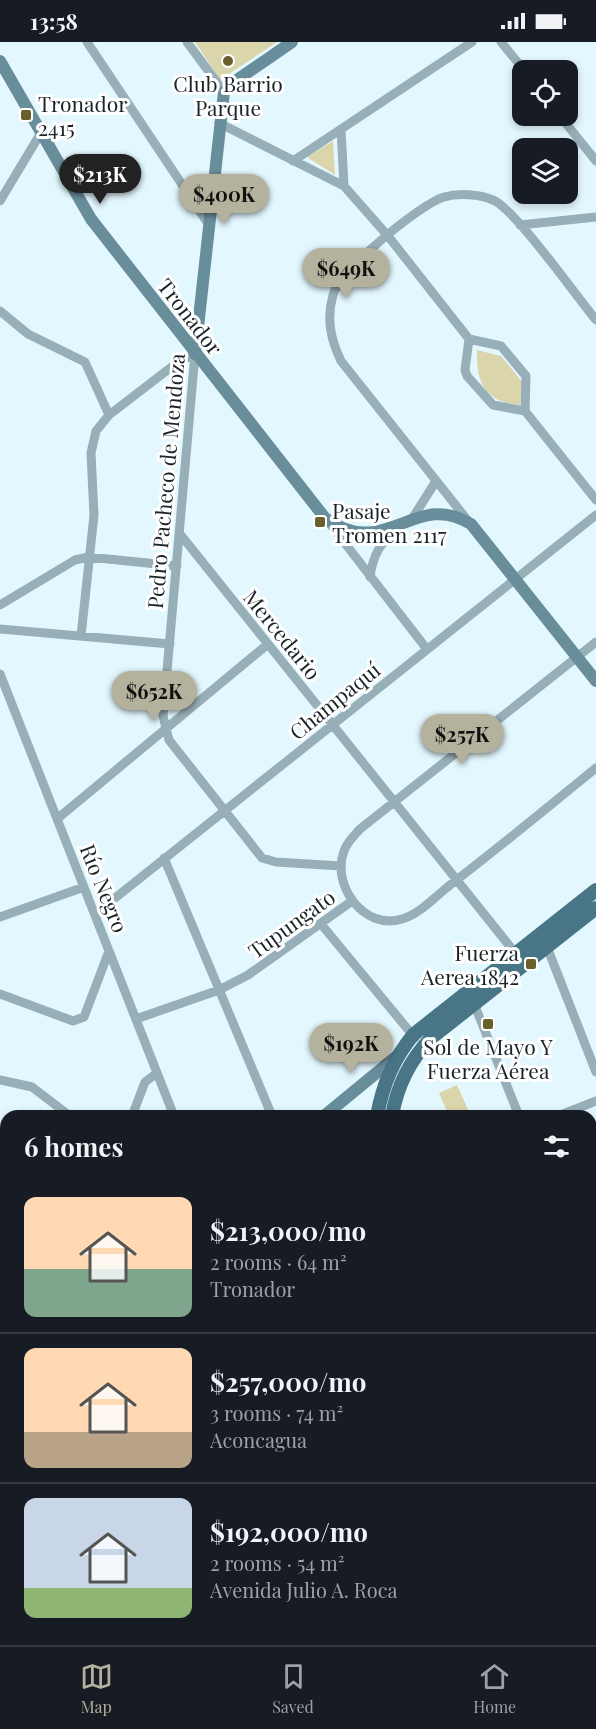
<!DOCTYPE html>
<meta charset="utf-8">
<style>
:root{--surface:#171b24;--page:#242831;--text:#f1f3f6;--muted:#9ea1a6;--line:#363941;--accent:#b4b19c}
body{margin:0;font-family:"Playfair Display",serif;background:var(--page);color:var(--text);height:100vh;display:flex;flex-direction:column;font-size:22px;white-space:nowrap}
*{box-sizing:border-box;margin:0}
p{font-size:20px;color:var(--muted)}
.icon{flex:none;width:33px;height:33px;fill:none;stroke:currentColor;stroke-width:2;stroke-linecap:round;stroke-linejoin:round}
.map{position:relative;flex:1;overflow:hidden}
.sheet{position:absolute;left:0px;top:1068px;width:597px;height:536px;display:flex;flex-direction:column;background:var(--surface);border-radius:18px 18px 0 0;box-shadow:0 3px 9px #0003}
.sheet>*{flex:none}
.tools{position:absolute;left:512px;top:18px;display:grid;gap:12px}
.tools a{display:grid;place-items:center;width:66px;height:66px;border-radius:12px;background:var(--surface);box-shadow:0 3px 9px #0003;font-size:30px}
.price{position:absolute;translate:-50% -51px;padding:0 14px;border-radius:21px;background:var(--accent);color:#111;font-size:20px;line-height:39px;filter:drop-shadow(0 2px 3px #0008)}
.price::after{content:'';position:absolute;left:50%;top:36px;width:18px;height:14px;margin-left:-9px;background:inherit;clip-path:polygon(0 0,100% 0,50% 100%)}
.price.current{background:#222;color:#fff}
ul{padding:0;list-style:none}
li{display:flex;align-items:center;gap:18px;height:150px;padding:0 24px}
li+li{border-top:2px solid var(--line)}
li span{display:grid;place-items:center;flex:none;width:168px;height:120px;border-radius:12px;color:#555}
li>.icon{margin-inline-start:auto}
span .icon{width:72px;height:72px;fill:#fffc;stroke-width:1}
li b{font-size:26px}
h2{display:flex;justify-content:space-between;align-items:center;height:72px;padding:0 24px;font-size:26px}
.status{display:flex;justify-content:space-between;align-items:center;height:42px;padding:0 30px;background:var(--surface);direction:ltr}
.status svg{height:16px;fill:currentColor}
.menu{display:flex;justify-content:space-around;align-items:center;height:84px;border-top:2px solid var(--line);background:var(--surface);font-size:16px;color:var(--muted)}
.menu a{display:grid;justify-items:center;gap:3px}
.menu .current{color:var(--accent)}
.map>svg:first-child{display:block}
.green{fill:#dbd5ab}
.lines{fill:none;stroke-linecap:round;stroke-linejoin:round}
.minor{stroke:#97afb8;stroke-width:9}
.secondary{stroke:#698e9b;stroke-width:12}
.primary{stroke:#487686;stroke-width:14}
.poi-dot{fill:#69602d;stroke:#fff;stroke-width:2}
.labels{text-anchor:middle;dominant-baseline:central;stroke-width:6;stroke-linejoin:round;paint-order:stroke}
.poi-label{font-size:21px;fill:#1a2327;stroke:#fff}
.street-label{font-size:21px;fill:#1a2327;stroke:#fff}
</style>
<div class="status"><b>13:58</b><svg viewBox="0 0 49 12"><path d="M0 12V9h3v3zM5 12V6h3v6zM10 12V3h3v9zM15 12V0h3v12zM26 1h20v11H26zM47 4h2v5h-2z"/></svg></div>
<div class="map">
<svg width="596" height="1603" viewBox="0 0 596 1603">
<rect width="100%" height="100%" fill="#e3f7fe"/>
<path class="green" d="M195 0H277L220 38Z
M333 99 335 133 307 115Z
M477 308 501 314 524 342 520 363C485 360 476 341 477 308Z
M457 1043 471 1074H449L439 1051Z"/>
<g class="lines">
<path class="minor" d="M87 0 209 183
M187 0 224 50
M501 0 524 28
M560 74 596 119
M219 81 344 144 388 194 469 297 501 304 526 334 525 369 596 458
M341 87 344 144
M293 119 472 0
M0 159 42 89
M520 183 596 175
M0 269 28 292 85 320 109 373
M469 297 465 328 467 334 493 363 525 369
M412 477 436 439
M327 478 426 606
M469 480 341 319C331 298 326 277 333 253 339 229 420 162 444 155 458 151 479 152 493 158 514 166 577 255 596 278
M180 492 516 912
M370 535C373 511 382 500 398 484
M0 563 75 518 88 515 177 524
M0 587 170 602
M81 594 94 473 91 411 96 389 109 373 178 320 195 312 163 674 169 698 262 816 276 820 341 824
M596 600 360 787C354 794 347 800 344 809 331 843 364 889 402 877 420 872 436 854 450 843 500 805 548 765 596 726
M0 632 174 1074
M57 777 268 602
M164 816 272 1074
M95 872 596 473
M0 875 84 845
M321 882 415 996
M547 905 596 1030
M0 952 73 979 84 975 109 909
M473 959 519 1074
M136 977 219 948 248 933 352 859
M0 1038 32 1045 70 1074
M132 1074 145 1040 157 1031
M558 1074 596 1059
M0 1119H6
M0 1203 6 1207
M591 1208 596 1206
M591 1260 596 1273
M0 1349 6 1365
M0 1431 6 1426
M0 1495 6 1509
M591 1503 596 1516
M48 1598 52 1603
M158 1598 162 1603
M453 1598 455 1603
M543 1598 546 1603
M594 1603 596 1602"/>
<path class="secondary" d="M0 19 91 177 325 476C386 520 415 447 471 482L596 639
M195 312 224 50 234 40 292 0
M324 1074 397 1014
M591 1416 596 1414
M359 1598 362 1603"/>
<path class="primary" d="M377 1074C383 1042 393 1018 413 993L596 848
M392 1074C397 1044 410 1018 431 996L596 866
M127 1603 129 1598"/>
</g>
<g class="poi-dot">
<circle cx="228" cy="19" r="6"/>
<rect x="20" y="67" width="12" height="12" rx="3"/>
<rect x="314" y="474" width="12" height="12" rx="3"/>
<rect x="525" y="916" width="12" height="12" rx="3"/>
<rect x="482" y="976" width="12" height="12" rx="3"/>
</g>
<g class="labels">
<g class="poi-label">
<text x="228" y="41">Club Barrio<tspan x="228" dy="24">Parque</tspan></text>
<text x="38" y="61" text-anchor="start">Tronador<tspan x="38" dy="24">2415</tspan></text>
<text x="332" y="468" text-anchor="start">Pasaje<tspan x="332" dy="24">Tromen 2117</tspan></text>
<text x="519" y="910" text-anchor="end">Fuerza<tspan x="519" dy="24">Aerea 1842</tspan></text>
<text x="488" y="1004">Sol de Mayo Y<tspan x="488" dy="24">Fuerza Aérea</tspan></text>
</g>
<g class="street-label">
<text transform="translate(191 274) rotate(52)">Tronador</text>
<text transform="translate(165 439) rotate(-85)">Pedro Pacheco de Mendoza</text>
<text transform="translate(283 592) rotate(51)">Mercedario</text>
<text transform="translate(334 658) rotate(-39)">Champaquí</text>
<text transform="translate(105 846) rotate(68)">Río Negro</text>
<text transform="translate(291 881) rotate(-36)">Tupungato</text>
</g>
</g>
</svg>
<div class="tools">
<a><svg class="icon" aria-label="locate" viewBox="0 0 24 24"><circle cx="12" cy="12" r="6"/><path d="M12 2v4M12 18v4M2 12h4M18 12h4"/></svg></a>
<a><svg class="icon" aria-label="layers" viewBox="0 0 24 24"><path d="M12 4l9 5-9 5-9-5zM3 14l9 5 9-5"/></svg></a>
</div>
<b class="price current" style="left:100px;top:163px">$213K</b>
<b class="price" style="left:224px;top:183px">$400K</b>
<b class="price" style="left:346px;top:257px">$649K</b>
<b class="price" style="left:154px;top:680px">$652K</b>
<b class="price" style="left:462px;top:723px">$257K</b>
<b class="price" style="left:351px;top:1032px">$192K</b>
<section class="sheet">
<h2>6 homes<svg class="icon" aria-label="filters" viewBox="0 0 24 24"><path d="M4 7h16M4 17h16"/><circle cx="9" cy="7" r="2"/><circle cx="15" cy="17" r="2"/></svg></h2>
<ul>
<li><span style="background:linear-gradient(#ffd9b3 60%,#7fa58c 0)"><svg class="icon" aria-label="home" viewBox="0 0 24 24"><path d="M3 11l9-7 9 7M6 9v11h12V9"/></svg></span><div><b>$213,000/mo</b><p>2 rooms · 64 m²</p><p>Tronador</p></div></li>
<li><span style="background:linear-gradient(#ffd9b3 70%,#b9a48a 0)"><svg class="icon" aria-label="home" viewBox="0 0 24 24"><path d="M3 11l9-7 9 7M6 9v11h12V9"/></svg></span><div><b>$257,000/mo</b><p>3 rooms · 74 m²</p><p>Aconcagua</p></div></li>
<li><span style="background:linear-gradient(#c9d6e8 75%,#8fb573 0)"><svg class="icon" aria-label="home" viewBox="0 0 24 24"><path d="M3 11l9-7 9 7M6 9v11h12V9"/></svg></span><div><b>$192,000/mo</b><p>2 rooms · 54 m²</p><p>Avenida Julio A. Roca</p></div></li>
</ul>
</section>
</div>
<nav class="menu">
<a class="current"><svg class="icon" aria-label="map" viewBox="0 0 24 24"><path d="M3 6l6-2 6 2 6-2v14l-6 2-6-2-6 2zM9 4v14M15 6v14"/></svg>Map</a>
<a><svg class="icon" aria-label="saved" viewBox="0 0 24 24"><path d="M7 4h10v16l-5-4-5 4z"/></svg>Saved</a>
<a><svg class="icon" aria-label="home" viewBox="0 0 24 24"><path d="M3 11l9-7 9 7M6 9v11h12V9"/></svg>Home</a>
</nav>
